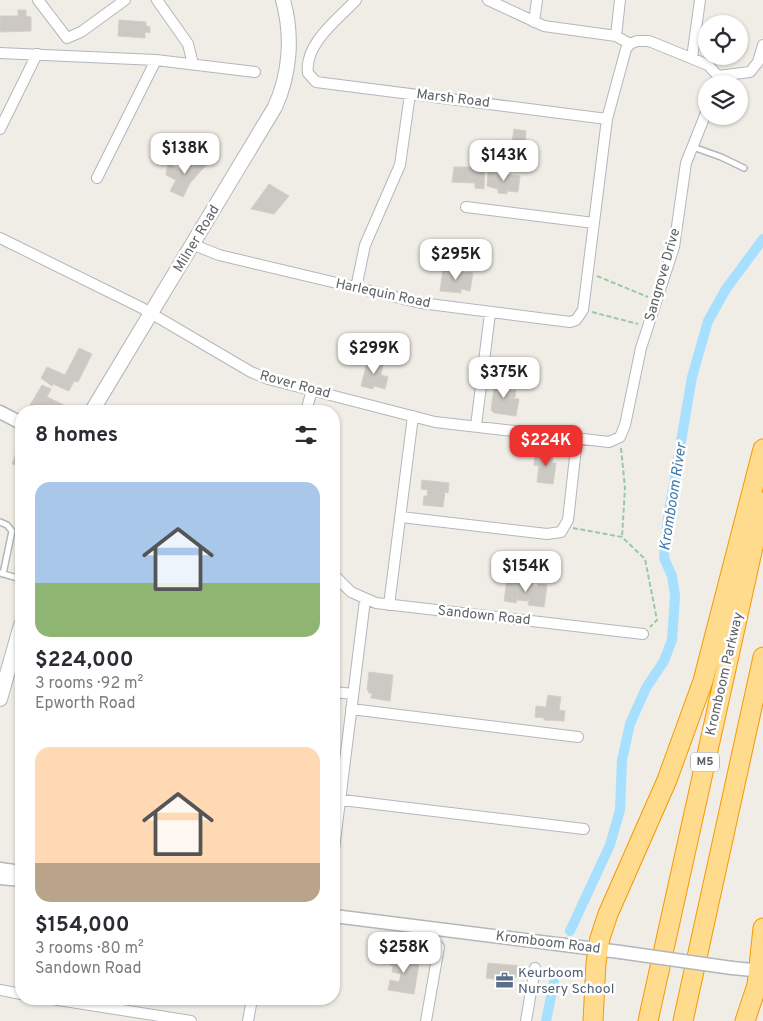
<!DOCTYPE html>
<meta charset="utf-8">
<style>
:root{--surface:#fff;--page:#f2f2f3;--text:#2b2b33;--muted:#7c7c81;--accent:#ed322f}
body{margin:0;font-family:Overpass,sans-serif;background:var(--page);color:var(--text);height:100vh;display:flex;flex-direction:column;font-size:19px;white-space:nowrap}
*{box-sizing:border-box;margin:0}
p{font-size:16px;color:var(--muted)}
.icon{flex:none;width:28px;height:28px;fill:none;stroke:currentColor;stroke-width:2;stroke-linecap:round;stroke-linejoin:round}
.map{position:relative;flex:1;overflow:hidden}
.sheet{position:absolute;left:15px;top:405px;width:325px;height:600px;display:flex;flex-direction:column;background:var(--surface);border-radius:20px;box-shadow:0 1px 4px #0004}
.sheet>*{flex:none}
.buttons{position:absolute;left:698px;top:15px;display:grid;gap:10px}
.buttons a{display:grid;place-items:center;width:50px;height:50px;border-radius:50%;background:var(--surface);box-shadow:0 1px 4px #0004;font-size:25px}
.price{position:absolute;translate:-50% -42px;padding:0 11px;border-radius:10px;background:#fff;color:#222;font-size:16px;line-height:32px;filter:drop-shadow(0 1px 2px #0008)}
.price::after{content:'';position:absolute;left:50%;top:30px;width:15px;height:11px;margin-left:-8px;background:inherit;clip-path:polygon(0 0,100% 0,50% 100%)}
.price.active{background:var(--accent);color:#fff}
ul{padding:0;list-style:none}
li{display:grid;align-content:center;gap:10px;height:265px;padding:0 20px}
li span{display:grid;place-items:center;height:155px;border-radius:15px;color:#555}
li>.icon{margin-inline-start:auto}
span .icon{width:90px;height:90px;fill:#fffc;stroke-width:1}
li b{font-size:21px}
h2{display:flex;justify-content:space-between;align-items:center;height:60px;padding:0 20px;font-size:21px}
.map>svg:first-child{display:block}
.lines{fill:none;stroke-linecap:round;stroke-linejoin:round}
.canal{stroke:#a7dfff;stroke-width:10}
.building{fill:#ccc8c3;stroke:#d5cfc4}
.service-casing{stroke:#b3b7bb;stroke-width:8}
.minor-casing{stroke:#b3b7bb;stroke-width:12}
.tertiary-casing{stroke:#b3b7bb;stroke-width:15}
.secondary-casing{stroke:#b2b6bb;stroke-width:16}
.motorway-casing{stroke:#f69900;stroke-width:21}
.path{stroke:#9bc9a5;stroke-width:2;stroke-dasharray:5 2.5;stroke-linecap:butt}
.service{stroke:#fff;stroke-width:5}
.minor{stroke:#fff;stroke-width:10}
.tertiary{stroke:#fff;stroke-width:12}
.secondary{stroke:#fff;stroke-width:14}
.motorway{stroke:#ffdb8e;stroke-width:19}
.tertiary-bridge-casing{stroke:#b3b7bb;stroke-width:15;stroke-linecap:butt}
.tertiary-bridge{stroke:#fff;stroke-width:12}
.labels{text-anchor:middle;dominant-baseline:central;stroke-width:5;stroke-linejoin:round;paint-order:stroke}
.shield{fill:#fff;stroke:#8e9195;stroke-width:1}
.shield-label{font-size:12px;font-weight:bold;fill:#5e6267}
.street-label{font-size:14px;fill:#5e6267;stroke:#fff}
.service-label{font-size:14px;fill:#4e5e75;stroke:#fff;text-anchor:start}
.water-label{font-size:15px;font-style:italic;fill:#3e7aac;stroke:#fff}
</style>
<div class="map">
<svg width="763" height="1021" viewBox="0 0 763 1021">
<rect width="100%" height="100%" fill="#f0ede6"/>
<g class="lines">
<path class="canal" d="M570 931 610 845 620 810 622 760 630 724 646 688 664 661 672 640 675 596 672 576 664 558 668 518 692 377 708 321 726 289 763 239
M546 1021 554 982"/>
</g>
<path class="building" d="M18 10H26V16L31 17V31L0 32V16H18Z
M119 20 146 22V26L150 27V33L145 32V38L118 36Z
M514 129 526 131 523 157 494 154 496 140 512 142Z
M198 154 208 163 190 183 183 197 170 191 176 180 166 175 168 163 183 171Z
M477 161 485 162 484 189 475 188V183L452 182 454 167H477Z
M488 172 520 176 518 192 507 191V194L498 193V189L487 186Z
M269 184 289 196 274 214 251 209Z
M443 270 473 273 470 291 461 289V293L440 291Z
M79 348 92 354 78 382 74 381 69 391 53 384 52 386 41 378 47 367 65 375Z
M369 354 377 356 375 363 383 365 381 375 388 377 385 389 374 386 373 389 361 386Z
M495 381 512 383 511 390H516L515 397 510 398 519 399 516 416 494 413 491 410Z
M42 385 51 389 47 397 64 405 61 411H43L30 405Z
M541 451 554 452 552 463H556L553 484 537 482 539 466 534 465 535 455 540 456Z
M16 453 21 454V467L12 464Z
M422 480 449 483 448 493 445 492 443 507 423 505 424 496H427L428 490 421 489Z
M507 580 533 583V586L537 587 538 584 547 585 544 607 528 605 529 598 527 601 517 600 518 595 516 603 504 601Z
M369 672 393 675 390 701 371 698 372 693H369L367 689Z
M548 695 561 697 559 710 565 711 564 721 544 720V718L535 717 536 706 546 707Z
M392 954 408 956 407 961 419 963 414 994 388 990 390 980 399 982 401 974 392 972 393 966 390 965Z
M488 963 523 966 521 977H514V982L486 978Z"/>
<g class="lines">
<defs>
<path id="service" d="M693 147 721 157 744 168
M0 522 7 525 12 531 3 574
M0 573 21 579"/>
<path id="minor" d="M38 0 67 38
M157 0 188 44 193 64
M356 0C338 19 304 44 308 73L316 82 607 119
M488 0 544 26 616 36 630 44
M534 22 537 0
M616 36 620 0
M67 38 81 32 125 0
M0 53 156 60 255 72
M692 58 700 0
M718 76 750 72 758 62 763 45
M0 129 37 54
M97 178 156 60
M466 207 594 223
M0 238 142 308 251 372 268 379 435 422 609 442 620 437 625 425 641 348 674 247 686 163 706 113
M194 245 219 255 421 303 570 322 576 320 583 310 607 119 626 49 630 44 637 41H649L708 65 718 76V84
M356 288 365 245 400 165 410 94
M306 411 312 390
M476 426 490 313
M401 517 547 534 561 532 568 520 577 439
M334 575 351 592 376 603 643 634
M389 605 413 416
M334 692 353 694
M351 709 578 737
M334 799 584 829
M334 849 365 600
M0 990 21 994
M52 999 191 1021
M248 1021 252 999
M426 1021 439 947
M526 1021 535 968"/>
<path id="tertiary" d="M0 412 21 423
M0 869 21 872
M0 878 21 880
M334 916 620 952
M732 968 763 971"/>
<path id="secondary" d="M92 411 275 107C290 74 293 36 283 0
M0 699 21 625"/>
<path id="motorway" d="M593 1021 596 963 600 938 608 914 667 780 703 681 763 449
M648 1021 763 502
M683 1021 763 657
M745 1021 757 985 763 928"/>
</defs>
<use href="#service" class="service-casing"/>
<use href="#minor" class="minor-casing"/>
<use href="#tertiary" class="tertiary-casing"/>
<use href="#secondary" class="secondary-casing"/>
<use href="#motorway" class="motorway-casing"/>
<path class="path" d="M597 276 648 297
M592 312 638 324
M621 448 625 488 622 537
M573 528 622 537 645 559 657 620 650 627"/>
<use href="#service" class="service"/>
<use href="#minor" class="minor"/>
<use href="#tertiary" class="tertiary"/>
<use href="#secondary" class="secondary"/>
<use href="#motorway" class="motorway"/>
<defs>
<path id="tertiary-bridge" d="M620 952 732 968"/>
</defs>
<use href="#tertiary-bridge" class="tertiary-bridge-casing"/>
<use href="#tertiary-bridge" class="tertiary-bridge"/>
</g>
<defs>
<symbol id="office-bare" viewBox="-9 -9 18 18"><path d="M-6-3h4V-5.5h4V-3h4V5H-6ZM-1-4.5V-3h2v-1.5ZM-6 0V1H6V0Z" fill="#5c6f8a" stroke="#fff" stroke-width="2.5" paint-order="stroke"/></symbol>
</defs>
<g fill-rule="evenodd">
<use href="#office-bare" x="492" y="968" width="25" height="25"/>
</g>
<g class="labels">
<rect class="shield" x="691" y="752.5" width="28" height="19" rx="4"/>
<g class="shield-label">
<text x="705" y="762">M5</text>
</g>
<g class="street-label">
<text transform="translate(453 99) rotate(7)">Marsh Road</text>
<text transform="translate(197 239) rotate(-59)">Milner Road</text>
<text transform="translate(663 275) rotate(-74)">Sangrove Drive</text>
<text transform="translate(383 294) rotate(12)">Harlequin Road</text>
<text transform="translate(295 385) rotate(15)">Rover Road</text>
<text transform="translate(484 616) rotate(6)">Sandown Road</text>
<text transform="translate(725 674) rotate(-77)">Kromboom Parkway</text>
<text transform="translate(548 943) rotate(7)">Kromboom Road</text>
</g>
<g class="service-label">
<text x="518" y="973">Keurboom<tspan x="518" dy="16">Nursery School</tspan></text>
</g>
<g class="water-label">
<text transform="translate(674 497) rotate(-81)">Kromboom River</text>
</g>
</g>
</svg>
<div class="buttons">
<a><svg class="icon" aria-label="locate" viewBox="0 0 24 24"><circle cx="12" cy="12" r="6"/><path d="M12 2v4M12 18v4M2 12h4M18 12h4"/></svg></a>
<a><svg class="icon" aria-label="layers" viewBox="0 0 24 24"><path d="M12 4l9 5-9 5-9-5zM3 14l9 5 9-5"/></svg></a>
</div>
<b class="price" style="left:185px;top:175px">$138K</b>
<b class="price" style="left:504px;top:182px">$143K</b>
<b class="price" style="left:456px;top:281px">$295K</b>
<b class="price" style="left:374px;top:375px">$299K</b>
<b class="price" style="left:504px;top:399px">$375K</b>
<b class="price active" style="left:546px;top:467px">$224K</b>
<b class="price" style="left:526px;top:593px">$154K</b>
<b class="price" style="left:404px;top:974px">$258K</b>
<section class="sheet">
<h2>8 homes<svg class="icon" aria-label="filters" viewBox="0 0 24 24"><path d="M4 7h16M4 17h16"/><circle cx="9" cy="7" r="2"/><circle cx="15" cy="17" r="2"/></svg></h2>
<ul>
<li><span style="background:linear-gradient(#a9c7e8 65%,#8fb573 0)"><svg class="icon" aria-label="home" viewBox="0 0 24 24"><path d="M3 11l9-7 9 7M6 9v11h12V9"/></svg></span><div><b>$224,000</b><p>3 rooms · 92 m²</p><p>Epworth Road</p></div></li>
<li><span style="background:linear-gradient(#ffd9b3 75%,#b9a48a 0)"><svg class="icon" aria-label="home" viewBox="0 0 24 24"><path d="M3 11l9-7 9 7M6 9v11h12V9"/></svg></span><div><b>$154,000</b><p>3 rooms · 80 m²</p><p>Sandown Road</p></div></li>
</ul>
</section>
</div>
